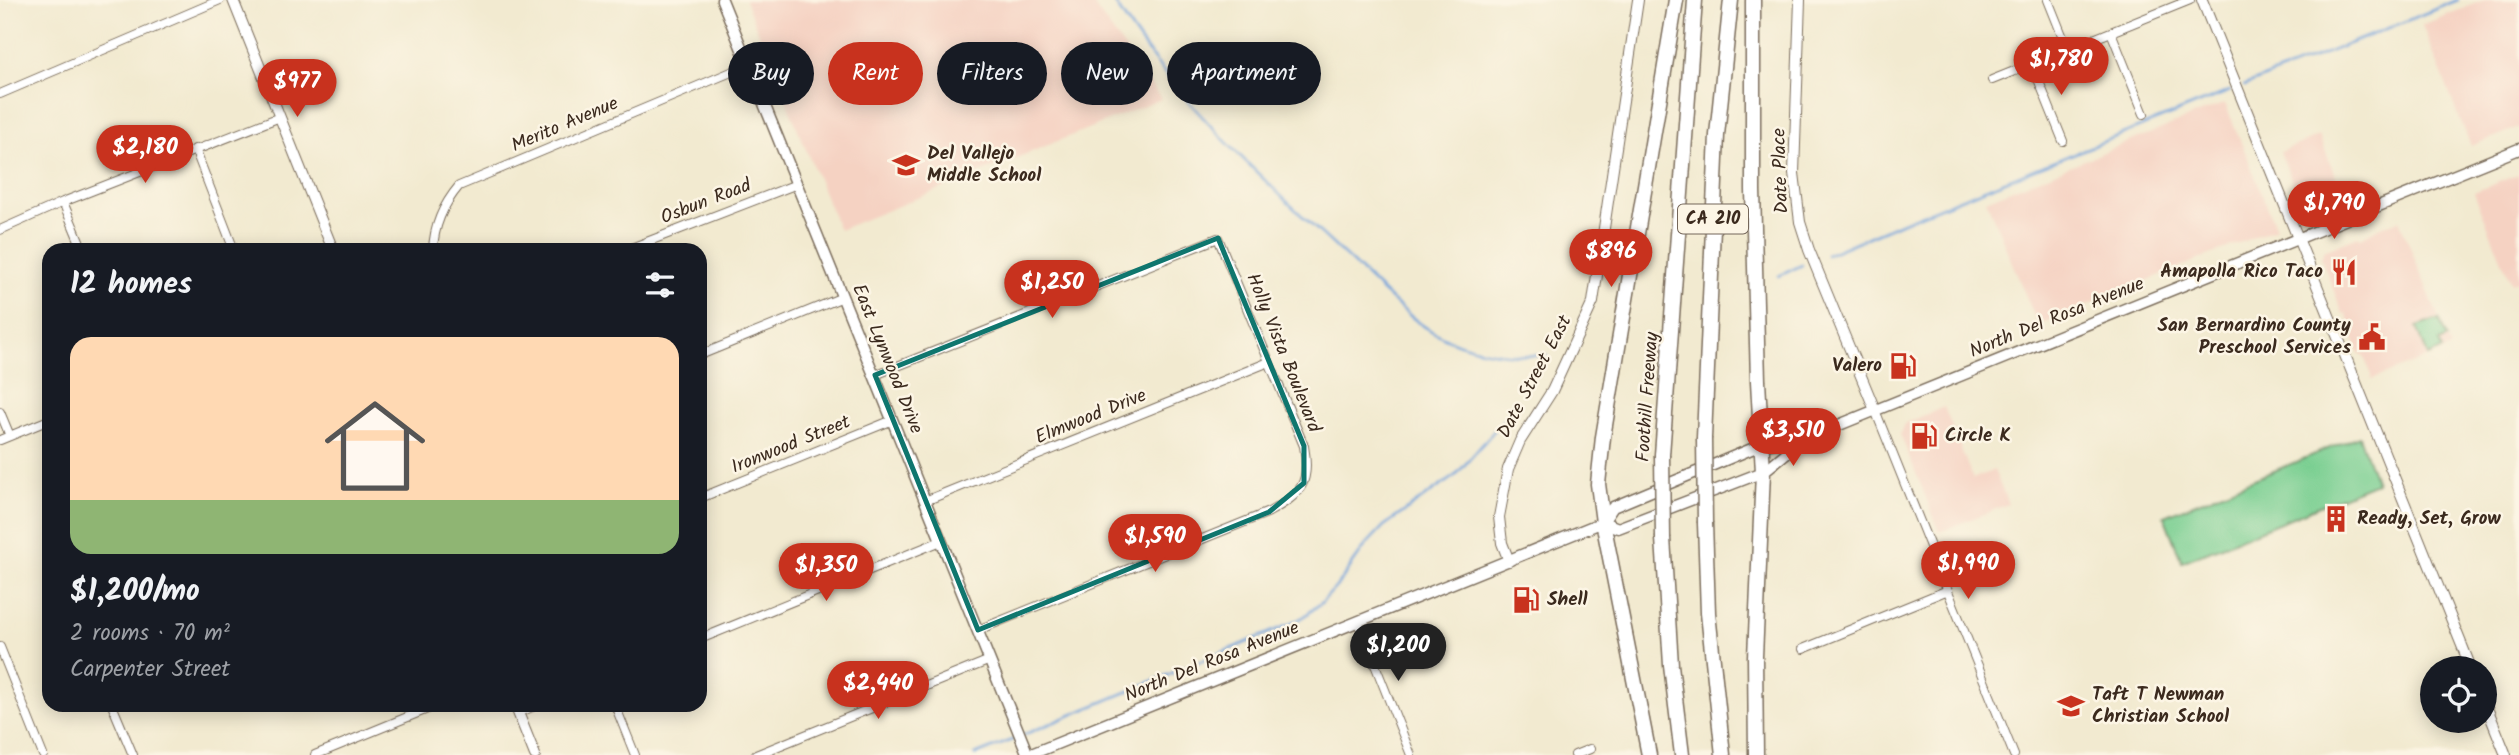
<!DOCTYPE html>
<meta charset="utf-8">
<style>
:root{--surface:#171b24;--page:#20242c;--text:#f1f3f6;--muted:#9ea1a6;--line:#363941;--accent:#c8321e}
body{margin:0;font-family:Kalam,sans-serif;background:var(--page);color:var(--text);height:100vh;display:flex;flex-direction:column;font-size:26px;white-space:nowrap}
*{box-sizing:border-box;margin:0}
p{font-size:23px;color:var(--muted)}
.icon{flex:none;width:38px;height:38px;fill:none;stroke:currentColor;stroke-width:2;stroke-linecap:round;stroke-linejoin:round}
.map{position:relative;flex:1;overflow:hidden}
.panel{position:absolute;left:42px;top:243px;width:665px;height:469px;display:flex;flex-direction:column;background:var(--surface);border-radius:21px;box-shadow:0 4px 18px #0003}
.panel>*{flex:none}
.banner{position:absolute;left:728px;top:42px;width:665px;height:63px;display:flex;gap:14px}
.buttons{position:absolute;left:2420px;top:656px;display:grid;gap:14px}
.buttons a{display:grid;place-items:center;width:77px;height:77px;border-radius:50%;background:var(--surface);box-shadow:0 4px 18px #0003;font-size:35px}
.price{position:absolute;translate:-50% -60px;padding:0 16px;border-radius:24px;background:var(--accent);color:#fff;font-size:23px;line-height:46px;filter:drop-shadow(0 2px 4px #0008)}
.price::after{content:'';position:absolute;left:50%;top:42px;width:21px;height:16px;margin-left:-10px;background:inherit;clip-path:polygon(0 0,100% 0,50% 100%)}
.price.current{background:#222;color:#fff}
ul{padding:0;list-style:none}
li{display:grid;align-content:center;gap:14px;height:371px;padding:0 28px}
li+li{border-top:2px solid var(--line)}
li span{display:grid;place-items:center;height:217px;border-radius:21px;color:#555}
li>.icon{margin-inline-start:auto}
span .icon{width:126px;height:126px;fill:#fffc;stroke-width:1}
li b{font-size:30px}
h2{display:flex;justify-content:space-between;align-items:center;height:84px;padding:0 28px;font-size:30px}
.pill{padding:0 24px;border-radius:32px;background:var(--surface);box-shadow:0 4px 18px #0003;font-size:24px;line-height:63px}
.pill.current{background:var(--accent);color:#fff}
.map>svg:first-child{display:block}
.built{fill:#f5d2c2}
.green{fill:#7acf92;stroke:#5a7c58;stroke-width:2}
.lines{fill:none;stroke-linecap:round;stroke-linejoin:round}
.stream{stroke:#70a1da;stroke-width:2.5}
.minor-casing{stroke:#7b6d5c;stroke-width:10}
.tertiary-casing{stroke:#7b6d5c;stroke-width:12}
.secondary-casing{stroke:#7b6d5c;stroke-width:13}
.motorway-casing{stroke:#7b6d5c;stroke-width:17}
.minor{stroke:#fff;stroke-width:8}
.tertiary{stroke:#fff;stroke-width:10}
.secondary{stroke:#fff;stroke-width:10}
.motorway{stroke:#fff;stroke-width:14}
.motorway-bridge-casing{stroke:#7b6d5c;stroke-width:17;stroke-linecap:butt}
.motorway-bridge{stroke:#fff;stroke-width:14}
.marked{fill:none;stroke:#0f766e;stroke-width:5;stroke-linejoin:round}
.labels{text-anchor:middle;dominant-baseline:central;stroke-width:5;stroke-linejoin:round;paint-order:stroke}
.shield{fill:#fcf5e5;stroke:#75675a;stroke-width:2}
.shield-label{font-size:18px;font-weight:bold;fill:#3b2a1e}
.street-label{font-size:19px;fill:#3b2a1e;stroke:#fcf5e5}
.poi-label{font-size:19px;font-weight:bold;fill:#3b2a1e;stroke:#fcf5e5;text-anchor:start}
</style>
<div class="map">
<svg width="2519" height="755" viewBox="0 0 2519 755">
<rect width="100%" height="100%" fill="#fcf5e5"/>
<filter id="ink" filterUnits="userSpaceOnUse"><feTurbulence type="fractalNoise" baseFrequency=".0143" numOctaves="2"/><feDisplacementMap in="SourceGraphic" scale="14" xChannelSelector="R" yChannelSelector="G"/><feConvolveMatrix kernelMatrix="1 2 1 2 8 2 1 2 1" color-interpolation-filters="sRGB"/></filter>
<filter id="wash" filterUnits="userSpaceOnUse"><feTurbulence type="fractalNoise" baseFrequency=".00686" numOctaves="4" result="noise"/><feDisplacementMap in="SourceGraphic" scale="28" xChannelSelector="R" yChannelSelector="G"/><feGaussianBlur stdDeviation="1.57" result="paint"/><feColorMatrix in="noise" values="0 0 0 0 0 0 0 0 0 0 0 0 0 0 0 0 0 1.4 0 .05"/><feComposite in="paint" operator="in"/></filter>
<g filter="url(#wash)">
<rect width="100%" height="100%" fill="#f2ead0"/>
<path class="built" d="M745 0H1090L1161 99 839 230Z
M2484 0H2519V127L2471 146 2422 25Z
M2225 103 2276 228 2038 325 1986 200Z
M2319 136 2345 199 2306 215 2280 152Z
M2519 174V280L2511 283 2474 192Z
M2399 220 2451 348 2371 380 2372 375 2363 355 2359 353 2349 329 2351 326 2346 313 2343 314 2321 258 2324 250 2358 236 2361 238 2380 227Z
M1944 407 1973 479 1994 470 2008 504 1940 532 1900 434 1904 424Z"/>
<path class="green" d="M2439 319 2447 338 2439 342 2442 350 2428 356 2417 327Z
M2359 436 2376 483 2182 562 2164 516Z"/>
<g class="lines">
<path class="stream" d="M1113 0C1181 113 1289 201 1383 292 1399 306 1416 323 1435 333 1469 352 1509 356 1547 356
M2244 86 2458 0
M1826 255 1910 219 2230 91
M1779 276 1802 265
M1023 735 1286 626 1305 616 1322 602 1336 587 1366 545 1384 526 1456 475 1506 417
M975 755 1017 738"/>
</g>
</g>
<g filter="url(#ink)">
<g class="lines">
<defs>
<path id="minor" d="M2048 0 2068 50
M2111 32 2144 114
M2032 64 2063 141
M1992 80 2190 0
M0 94 220 0
M195 149 234 250
M63 202 83 250
M0 230 63 202 280 117
M433 250C434 225 443 205 459 186L748 65
M626 250 797 184
M700 355 843 297
M875 375 1218 238 1304 446C1311 484 1301 494 1269 512L978 630
M1875 410 2014 755
M0 412 10 436
M0 440 49 420
M700 498 893 420
M925 501 1269 362
M1358 622 1411 755
M700 639 941 541
M0 647 43 755
M1803 649 1948 590
M112 705 133 755
M615 705 635 755
M518 713 537 705
M315 755 437 705
M756 755 990 660
M1575 755 1590 749"/>
<path id="tertiary" d="M233 0 333 250
M1800 0 1794 173 1800 222 1809 250 1875 410
M2202 0 2471 668
M1509 561 1502 543 1499 517 1508 469 1520 441 1552 391 1593 302 1638 0
M2485 703 2506 755
M515 705 535 755"/>
<path id="secondary" d="M722 0 1028 755
M1603 522 1618 528 1763 472 1802 440
M1029 755 1603 522 1613 507 1761 445 1802 440 2519 149"/>
<path id="motorway" d="M1753 0V190L1758 381 1763 472 1755 657 1756 755
M1704 438 1717 135 1731 0
M1662 455 1695 0
M1705 523 1708 613 1723 755
M1663 538 1671 665 1682 755
M1649 755 1603 522 1598 484 1603 437 1676 0"/>
</defs>
<use href="#minor" class="minor-casing"/>
<use href="#tertiary" class="tertiary-casing"/>
<use href="#secondary" class="secondary-casing"/>
<use href="#motorway" class="motorway-casing"/>
<use href="#minor" class="minor"/>
<use href="#tertiary" class="tertiary"/>
<use href="#secondary" class="secondary"/>
<use href="#motorway" class="motorway"/>
<defs>
<path id="motorway-bridge" d="M1704 438 1705 523
M1662 455 1663 538"/>
</defs>
<use href="#motorway-bridge" class="motorway-bridge-casing"/>
<use href="#motorway-bridge" class="motorway-bridge"/>
</g>
</g>
<path class="marked" d="M1218 238 1304 446V483L1269 512 978 630 875 375Z"/>
<defs>
<symbol id="school-bare" viewBox="-9 -9 18 18"><path d="M0-5L7-2L0 1L-7-2ZM-4 1L0 2.5L4 1V4Q0 6-4 4Z" fill="#c8321e" stroke="#fcf5e5" stroke-width="2.5" paint-order="stroke"/></symbol>
<symbol id="restaurant-bare" viewBox="-9 -9 18 18"><path d="M-5-6h1v4h1v-4h1v4h1v-4h1v5L-1.5 .5V6h-2V.5L-5-1ZM5-6V6H3V1.5H1.5Q1.5-4 5-6Z" fill="#c8321e" stroke="#fcf5e5" stroke-width="2.5" paint-order="stroke"/></symbol>
<symbol id="civic-bare" viewBox="-9 -9 18 18"><path d="M-.6-6.5H3V-4.5H.6V-3L4-1V1h2V6H-6V1h2V-1L-.6-3ZM-1.2 2.5V6h2.4V2.5Z" fill="#c8321e" stroke="#fcf5e5" stroke-width="2.5" paint-order="stroke"/></symbol>
<symbol id="fuel-bare" viewBox="-9 -9 18 18"><path d="M-5.5-6h7V0h2V4h1.3V-2.5L3-4.5l.8-.8L6-3V5H2.5V1h-1V6h-7ZM-4.2-4.7v3.2H.2V-4.7Z" fill="#c8321e" stroke="#fcf5e5" stroke-width="2.5" paint-order="stroke"/></symbol>
<symbol id="building-bare" viewBox="-9 -9 18 18"><path d="M-4-6H4V6H1V3H-1V6H-4ZM-2.5-4.3h1.7v1.8h-1.7ZM.8-4.3h1.7v1.8H.8ZM-2.5-1h1.7V.8h-1.7ZM.8-1h1.7V.8H.8Z" fill="#c8321e" stroke="#fcf5e5" stroke-width="2.5" paint-order="stroke"/></symbol>
</defs>
<g fill-rule="evenodd">
<use href="#school-bare" x="887" y="146" width="38" height="38"/>
<use href="#restaurant-bare" x="2325" y="253" width="38" height="38"/>
<use href="#civic-bare" x="2353" y="318" width="38" height="38"/>
<use href="#fuel-bare" x="1884" y="347" width="38" height="38"/>
<use href="#fuel-bare" x="1905" y="417" width="38" height="38"/>
<use href="#building-bare" x="2317" y="500" width="38" height="38"/>
<use href="#fuel-bare" x="1507" y="581" width="38" height="38"/>
<use href="#school-bare" x="2052" y="687" width="38" height="38"/>
</g>
<g class="labels">
<rect class="shield" x="1678" y="204.5" width="70" height="29" rx="5"/>
<g class="shield-label">
<text x="1713" y="219">CA 210</text>
</g>
<g class="street-label">
<text transform="translate(565 125) rotate(-23)">Merito Avenue</text>
<text transform="translate(1781 171) rotate(-92)">Date Place</text>
<text transform="translate(706 202) rotate(-21)">Osbun Road</text>
<text transform="translate(2057 318) rotate(-22)">North Del Rosa Avenue</text>
<text transform="translate(1283 353) rotate(68)">Holly Vista Boulevard</text>
<text transform="translate(887 359) rotate(68)">East Lynwood Drive</text>
<text transform="translate(1535 377) rotate(-62)">Date Street East</text>
<text transform="translate(1648 397) rotate(-86)">Foothill Freeway</text>
<text transform="translate(1091 417) rotate(-22)">Elmwood Drive</text>
<text transform="translate(791 445) rotate(-22)">Ironwood Street</text>
<text transform="translate(1212 662) rotate(-22)">North Del Rosa Avenue</text>
</g>
<g class="poi-label">
<text x="927" y="154">Del Vallejo<tspan x="927" dy="22">Middle School</tspan></text>
<text x="2323" y="272" text-anchor="end">Amapolla Rico Taco</text>
<text x="2351" y="326" text-anchor="end">San Bernardino County<tspan x="2351" dy="22">Preschool Services</tspan></text>
<text x="1882" y="366" text-anchor="end">Valero</text>
<text x="1945" y="436">Circle K</text>
<text x="2357" y="519">Ready, Set, Grow</text>
<text x="1547" y="600">Shell</text>
<text x="2092" y="695">Taft T Newman<tspan x="2092" dy="22">Christian School</tspan></text>
</g>
</g>
</svg>
<div class="buttons">
<a><svg class="icon" aria-label="locate" viewBox="0 0 24 24"><circle cx="12" cy="12" r="6"/><path d="M12 2v4M12 18v4M2 12h4M18 12h4"/></svg></a>
</div>
<b class="price" style="left:2061px;top:97px">$1,780</b>
<b class="price" style="left:297px;top:119px">$977</b>
<b class="price" style="left:145px;top:185px">$2,180</b>
<b class="price" style="left:2334px;top:241px">$1,790</b>
<b class="price" style="left:1611px;top:289px">$896</b>
<b class="price" style="left:1052px;top:320px">$1,250</b>
<b class="price" style="left:1793px;top:468px">$3,510</b>
<b class="price" style="left:1155px;top:574px">$1,590</b>
<b class="price" style="left:1968px;top:601px">$1,990</b>
<b class="price" style="left:826px;top:603px">$1,350</b>
<b class="price current" style="left:1398px;top:683px">$1,200</b>
<b class="price" style="left:878px;top:721px">$2,440</b>
<div class="banner">
<a class="pill">Buy</a>
<a class="pill current">Rent</a>
<a class="pill">Filters</a>
<a class="pill">New</a>
<a class="pill">Apartment</a>
</div>
<section class="panel">
<h2>12 homes<svg class="icon" aria-label="filters" viewBox="0 0 24 24"><path d="M4 7h16M4 17h16"/><circle cx="9" cy="7" r="2"/><circle cx="15" cy="17" r="2"/></svg></h2>
<ul>
<li><span style="background:linear-gradient(#ffd9b3 75%,#8fb573 0)"><svg class="icon" aria-label="home" viewBox="0 0 24 24"><path d="M3 11l9-7 9 7M6 9v11h12V9"/></svg></span><div><b>$1,200/mo</b><p>2 rooms · 70 m²</p><p>Carpenter Street</p></div></li>
</ul>
</section>
</div>
